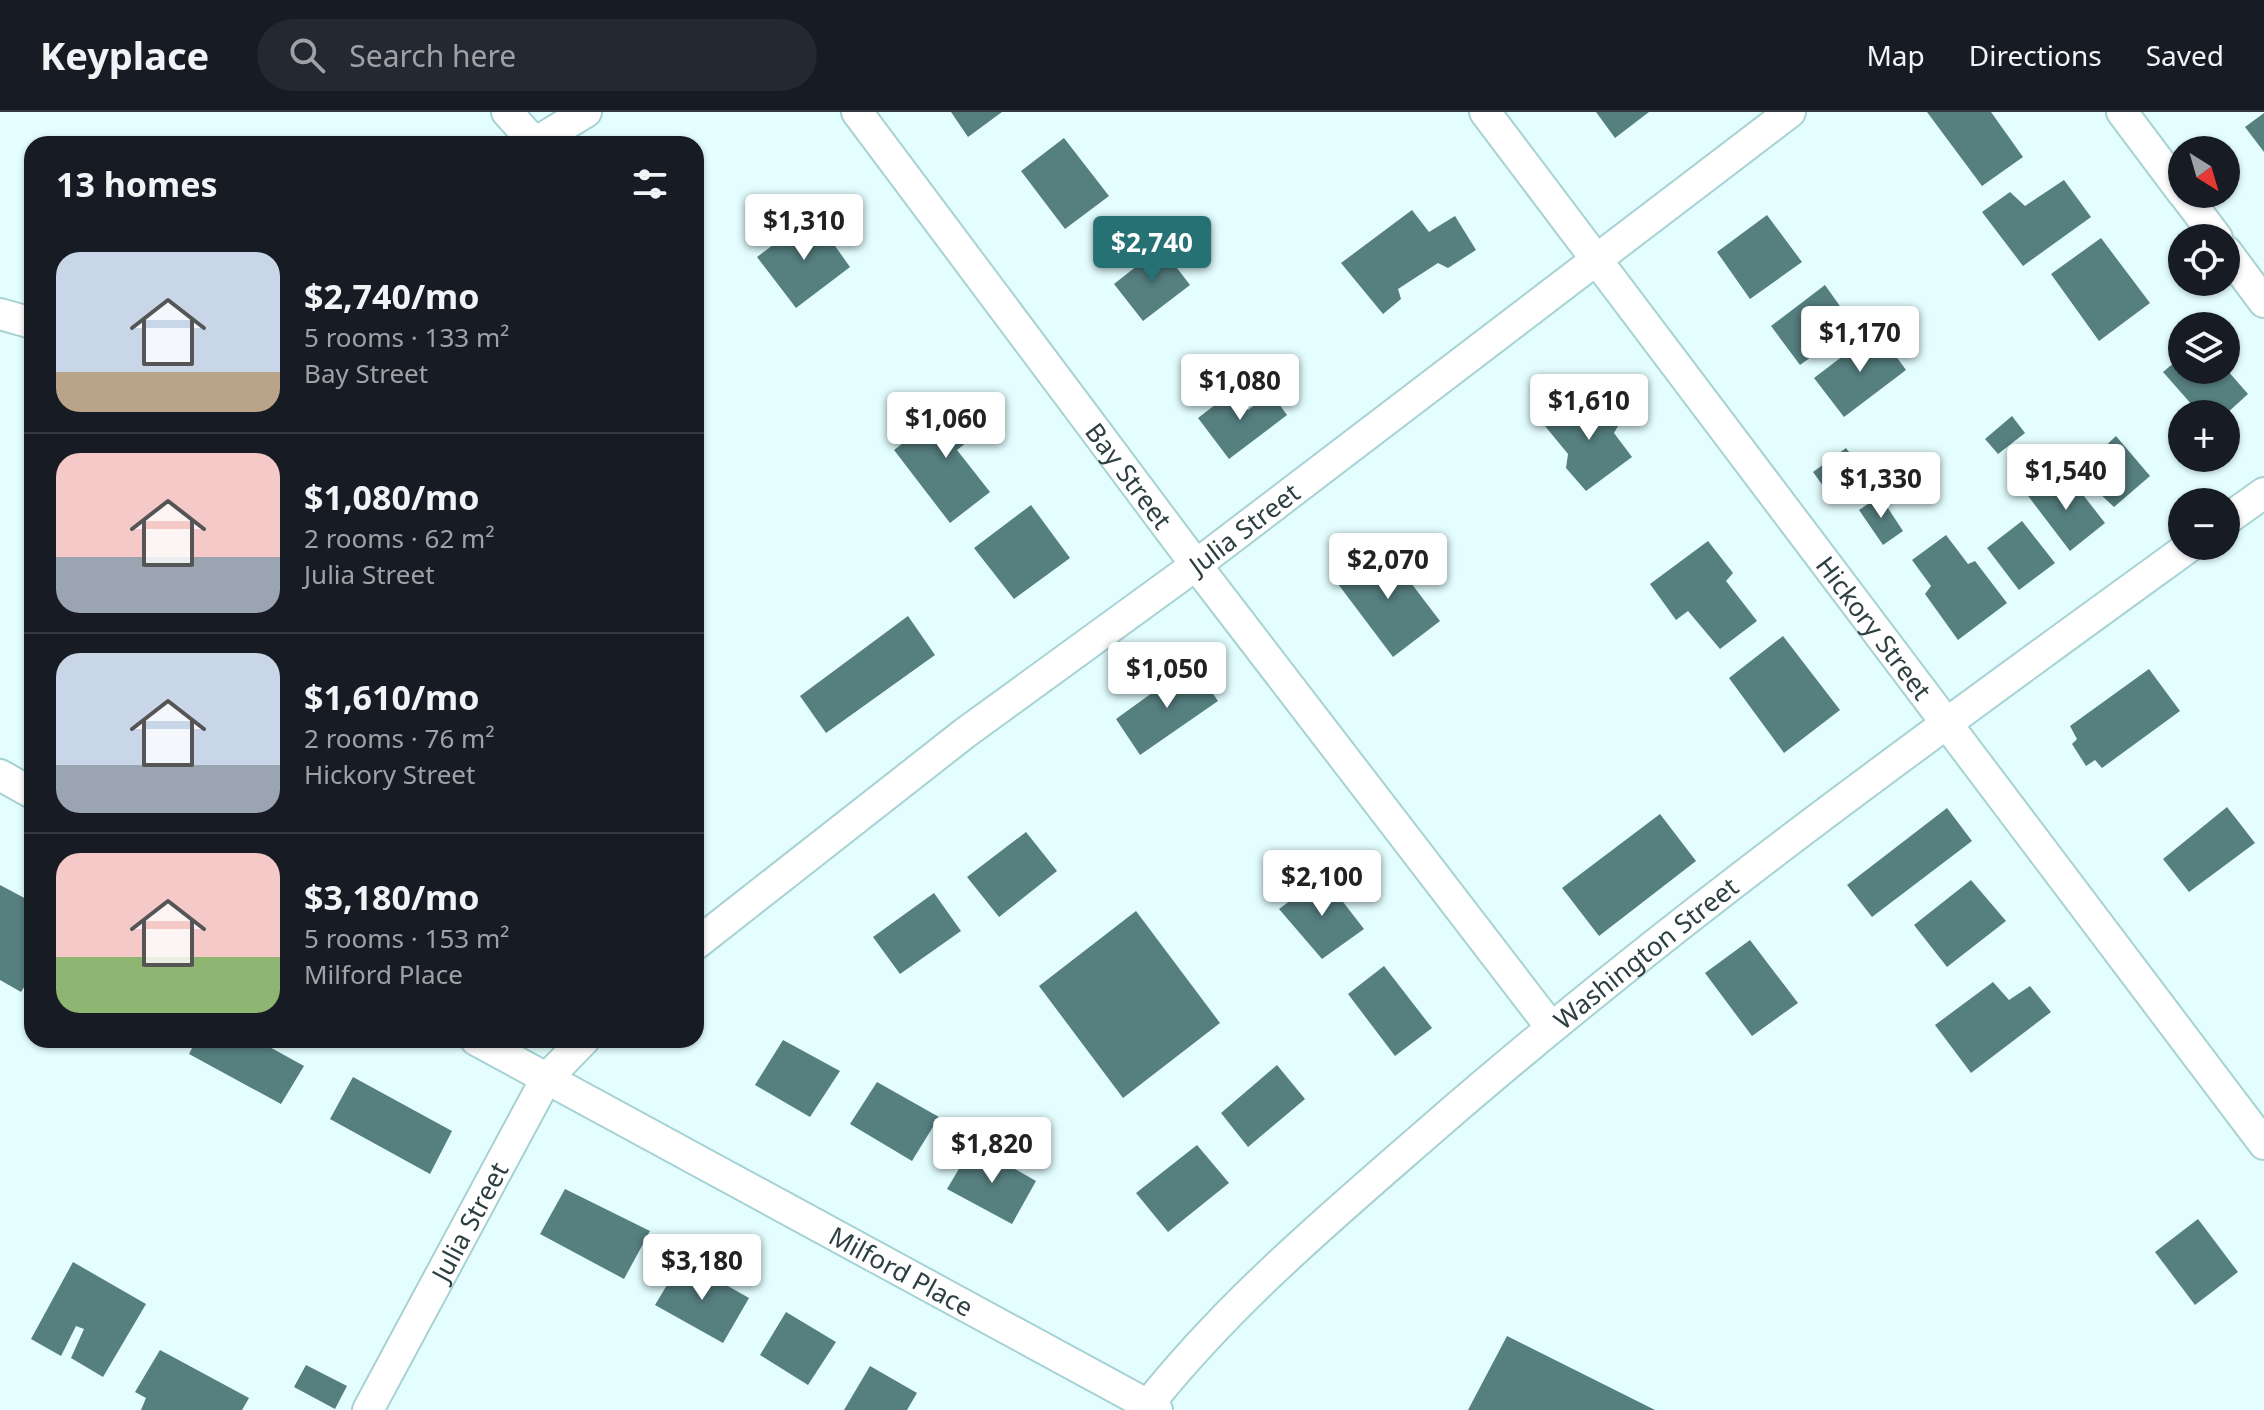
<!DOCTYPE html>
<meta charset="utf-8">
<style>
:root{--surface:#171b24;--page:#242831;--text:#f1f3f6;--muted:#9ea1a6;--line:#363941;--accent:#267173}
body{margin:0;font-family:"Noto Sans",sans-serif;background:var(--page);color:var(--text);height:100vh;display:flex;flex-direction:column;font-size:30px;white-space:nowrap}
*{box-sizing:border-box;margin:0}
p{font-size:26px;color:var(--muted)}
.icon{flex:none;width:44px;height:44px;fill:none;stroke:currentColor;stroke-width:2;stroke-linecap:round;stroke-linejoin:round}
.map{position:relative;flex:1;overflow:hidden}
.details{position:absolute;left:24px;top:24px;width:680px;height:912px;display:flex;flex-direction:column;background:var(--surface);border-radius:24px;box-shadow:0 2px 6px #0004}
.details>*{flex:none}
.needle{width:52px;rotate:143deg}
.controls{position:absolute;left:2168px;top:24px;display:grid;gap:16px}
.controls a{display:grid;place-items:center;width:72px;height:72px;border-radius:50%;background:var(--surface);box-shadow:0 2px 6px #0004;font-size:40px}
.price{position:absolute;translate:-50% -68px;padding:0 18px;border-radius:8px;background:#fff;color:#222;font-size:26px;line-height:52px;filter:drop-shadow(0 2px 4px #0008)}
.price::after{content:'';position:absolute;left:50%;top:48px;width:24px;height:18px;margin-left:-12px;background:inherit;clip-path:polygon(0 0,100% 0,50% 100%)}
.price.current{background:var(--accent);color:#fff}
ul{padding:0;list-style:none}
li{display:flex;align-items:center;gap:24px;height:200px;padding:0 32px}
li+li{border-top:2px solid var(--line)}
li span{display:grid;place-items:center;flex:none;width:224px;height:160px;border-radius:24px;color:#555}
li>.icon{margin-inline-start:auto}
span .icon{width:96px;height:96px;fill:#fffc;stroke-width:1}
li b{font-size:34px}
h2{display:flex;justify-content:space-between;align-items:center;height:96px;padding:0 32px;font-size:34px}
header{display:flex;align-items:center;gap:48px;box-sizing:border-box;height:112px;padding:0 40px;background:var(--surface);border-bottom:2px solid var(--line)}
header strong{font-size:38px}
nav{display:flex;gap:44px;margin-inline-start:auto;font-size:28px}
.search{width:560px;height:72px;background:var(--page);display:flex;align-items:center;gap:20px;box-sizing:border-box;padding:0 28px;border-radius:44px;color:var(--muted);font-size:30px}
.map>svg:first-child{display:block}
.building{fill:#567f80}
.lines{fill:none;stroke-linecap:round;stroke-linejoin:round}
.street-casing{stroke:#a7d2d3;stroke-width:34}
.street{stroke:#fff;stroke-width:30}
.labels{text-anchor:middle;dominant-baseline:central;stroke-width:8;stroke-linejoin:round;paint-order:stroke}
.street-label{font-size:26px;fill:#2d3f40;stroke:#fff}
</style>
<header>
<strong>Keyplace</strong>
<div class="search"><svg class="icon" aria-label="search" viewBox="0 0 24 24"><circle cx="10" cy="10" r="6"/><path d="M15 15l6 6"/></svg>Search here</div>
<nav><a>Map</a><a>Directions</a><a>Saved</a></nav>
</header>
<div class="map">
<svg width="2264" height="1298" viewBox="0 0 2264 1298">
<rect width="100%" height="100%" fill="#e4feff"/>
<path class="building" d="M951 0H1002L968 25Z
M1596 0H1649L1615 26Z
M1927 0H1991L2023 45 1982 74Z
M2264 1V40L2245 15Z
M1064 26 1109 84 1065 117 1021 59Z
M2064 68 2091 105 2023 154 1982 100 2010 80 2025 94Z
M1412 98 1429 120 1455 104 1476 138 1448 156 1438 151 1398 177 1401 187 1383 202 1341 151Z
M813 103 850 155 796 196 757 145Z
M1767 103 1802 150 1750 187 1717 140Z
M2101 126 2150 191 2099 229 2051 162Z
M1161 135 1190 173 1143 209 1114 172Z
M1825 173 1854 214 1800 253 1771 214Z
M1877 218 1906 258 1844 305 1814 266Z
M2182 244V258H2227L2248 282 2226 302H2200L2163 260Z
M1233 279 1248 298 1271 281 1287 303 1229 347 1198 306Z
M1584 283 1595 297 1602 294 1618 314 1614 321 1632 345 1586 379 1566 356 1568 342 1545 314Z
M963 285 986 315 957 338 990 380 950 411 894 338Z
M2012 304 2025 321 1998 342 1985 327Z
M2116 324 2150 364 2114 395 2099 381 2084 354Z
M1846 336 1859 353 1826 378 1813 360Z
M2042 365 2057 382 2073 370 2105 411 2070 439 2025 380Z
M1880 384 1903 419 1883 433 1859 398Z
M1031 393 1070 446 1014 487 974 436Z
M2022 409 2055 451 2019 478 1987 436Z
M1946 423 1968 452 1975 449 2007 491 1958 528 1925 482 1931 474 1912 448Z
M1708 429 1733 461 1726 469 1757 509 1720 537 1688 499 1676 508 1650 472Z
M1382 433 1440 509 1393 545 1335 468Z
M908 504 935 543 826 621 800 584Z
M1783 524 1840 598 1784 641 1729 566Z
M1192 552 1218 589 1140 643 1116 607Z
M2149 557 2180 599 2102 656 2095 648 2086 654 2072 632 2077 627 2070 614Z
M2227 695 2255 731 2189 780 2163 747Z
M1947 696 1972 729 1872 805 1847 773Z
M1660 702 1696 749 1599 824 1562 776Z
M1026 720 1057 759 999 805 967 765Z
M1323 764 1364 817 1322 847 1279 797Z
M1971 768 2006 809 1947 855 1914 813Z
M0 773 32 790V862L21 880 0 868Z
M934 781 961 819 900 862 873 825Z
M1136 799 1220 911 1123 986 1039 874Z
M1750 828 1798 891 1752 924 1705 861Z
M1384 854 1432 916 1395 944 1348 882Z
M1993 870 2009 888 2030 874 2051 900 1971 961 1935 913Z
M196 928H257L304 954 281 992 189 942Z
M783 928 840 959 810 1005 755 973Z
M1277 953 1305 987 1248 1035 1221 1001Z
M353 965 452 1019 430 1062 330 1007Z
M877 970 939 1005 912 1049 850 1012Z
M973 1033 1036 1069 1012 1112 947 1077Z
M1197 1033 1229 1071 1168 1120 1136 1081Z
M565 1077 650 1119 624 1167 540 1122Z
M2198 1107 2238 1160 2195 1193 2155 1140Z
M682 1148 749 1186 723 1231 655 1193Z
M73 1150 146 1192 103 1265 71 1246 84 1217 76 1214 61 1244 31 1227Z
M786 1200 836 1230 808 1273 760 1243Z
M1507 1224 1655 1298H1468Z
M160 1238 249 1286 242 1298H141L146 1286 135 1280Z
M306 1253 347 1274 335 1297 294 1275Z
M870 1254 917 1281 907 1298H844Z"/>
<g class="lines">
<defs>
<g id="street">
<path d="M507 0 534 30"/>
<path id="s1" d="M857 0 1196 453 1550 914"/>
<path id="s2" d="M1485 0 2264 1032"/>
<path d="M2122 0 2182 80"/>
<path d="M533 32 586 0"/>
<path d="M2184 82 2217 126"/>
<path d="M2226 139 2264 190"/>
<path d="M0 202 32 211"/>
<path d="M2226 408 2264 381"/>
<path d="M0 663 32 681"/>
<path id="s3" d="M696 832 965 621 1196 453 1790 0"/>
<path id="s4" d="M476 928 1157 1298"/>
<path id="s5" d="M368 1298 546 967 584 928"/>
<path id="s6" d="M1144 1298C1227 1192 1331 1105 1432 1017 1672 808 1932 621 2190 434"/>
</g>
</defs>
<use href="#street" class="street-casing"/>
<use href="#street" class="street"/>
</g>
<g class="labels">
<g class="street-label">
<text stroke="none"><textPath href="#s1" startOffset="454">Bay Street</textPath></text>
<text stroke="none"><textPath href="#s3" startOffset="688">Julia Street</textPath></text>
<text stroke="none"><textPath href="#s2" startOffset="646">Hickory Street</textPath></text>
<text stroke="none"><textPath href="#s6" startOffset="680">Washington Street</textPath></text>
<text stroke="none"><textPath href="#s5" startOffset="214">Julia Street</textPath></text>
<text stroke="none"><textPath href="#s4" startOffset="484">Milford Place</textPath></text>
</g>
</g>
</svg>
<div class="controls">
<a><svg class="needle" viewBox="-14 -14 28 28"><path d="M0-13l5 13h-10z" fill="#e53935"/><path d="M0 13l5-13h-10z" fill="#9ea1a6"/></svg></a>
<a><svg class="icon" aria-label="locate" viewBox="0 0 24 24"><circle cx="12" cy="12" r="6"/><path d="M12 2v4M12 18v4M2 12h4M18 12h4"/></svg></a>
<a><svg class="icon" aria-label="layers" viewBox="0 0 24 24"><path d="M12 4l9 5-9 5-9-5zM3 14l9 5 9-5"/></svg></a>
<a>+</a>
<a>−</a>
</div>
<b class="price" style="left:804px;top:150px">$1,310</b>
<b class="price current" style="left:1152px;top:172px">$2,740</b>
<b class="price" style="left:1860px;top:262px">$1,170</b>
<b class="price" style="left:1240px;top:310px">$1,080</b>
<b class="price" style="left:1589px;top:330px">$1,610</b>
<b class="price" style="left:946px;top:348px">$1,060</b>
<b class="price" style="left:2066px;top:400px">$1,540</b>
<b class="price" style="left:1881px;top:408px">$1,330</b>
<b class="price" style="left:1388px;top:489px">$2,070</b>
<b class="price" style="left:1167px;top:598px">$1,050</b>
<b class="price" style="left:1322px;top:806px">$2,100</b>
<b class="price" style="left:992px;top:1073px">$1,820</b>
<b class="price" style="left:702px;top:1190px">$3,180</b>
<section class="details">
<h2>13 homes<svg class="icon" aria-label="filters" viewBox="0 0 24 24"><path d="M4 7h16M4 17h16"/><circle cx="9" cy="7" r="2"/><circle cx="15" cy="17" r="2"/></svg></h2>
<ul>
<li><span style="background:linear-gradient(#c9d6e8 75%,#b9a48a 0)"><svg class="icon" aria-label="home" viewBox="0 0 24 24"><path d="M3 11l9-7 9 7M6 9v11h12V9"/></svg></span><div><b>$2,740/mo</b><p>5 rooms · 133 m²</p><p>Bay Street</p></div></li>
<li><span style="background:linear-gradient(#f6c9c9 65%,#9aa5b1 0)"><svg class="icon" aria-label="home" viewBox="0 0 24 24"><path d="M3 11l9-7 9 7M6 9v11h12V9"/></svg></span><div><b>$1,080/mo</b><p>2 rooms · 62 m²</p><p>Julia Street</p></div></li>
<li><span style="background:linear-gradient(#c9d6e8 70%,#9aa5b1 0)"><svg class="icon" aria-label="home" viewBox="0 0 24 24"><path d="M3 11l9-7 9 7M6 9v11h12V9"/></svg></span><div><b>$1,610/mo</b><p>2 rooms · 76 m²</p><p>Hickory Street</p></div></li>
<li><span style="background:linear-gradient(#f6c9c9 65%,#8fb573 0)"><svg class="icon" aria-label="home" viewBox="0 0 24 24"><path d="M3 11l9-7 9 7M6 9v11h12V9"/></svg></span><div><b>$3,180/mo</b><p>5 rooms · 153 m²</p><p>Milford Place</p></div></li>
</ul>
</section>
</div>
